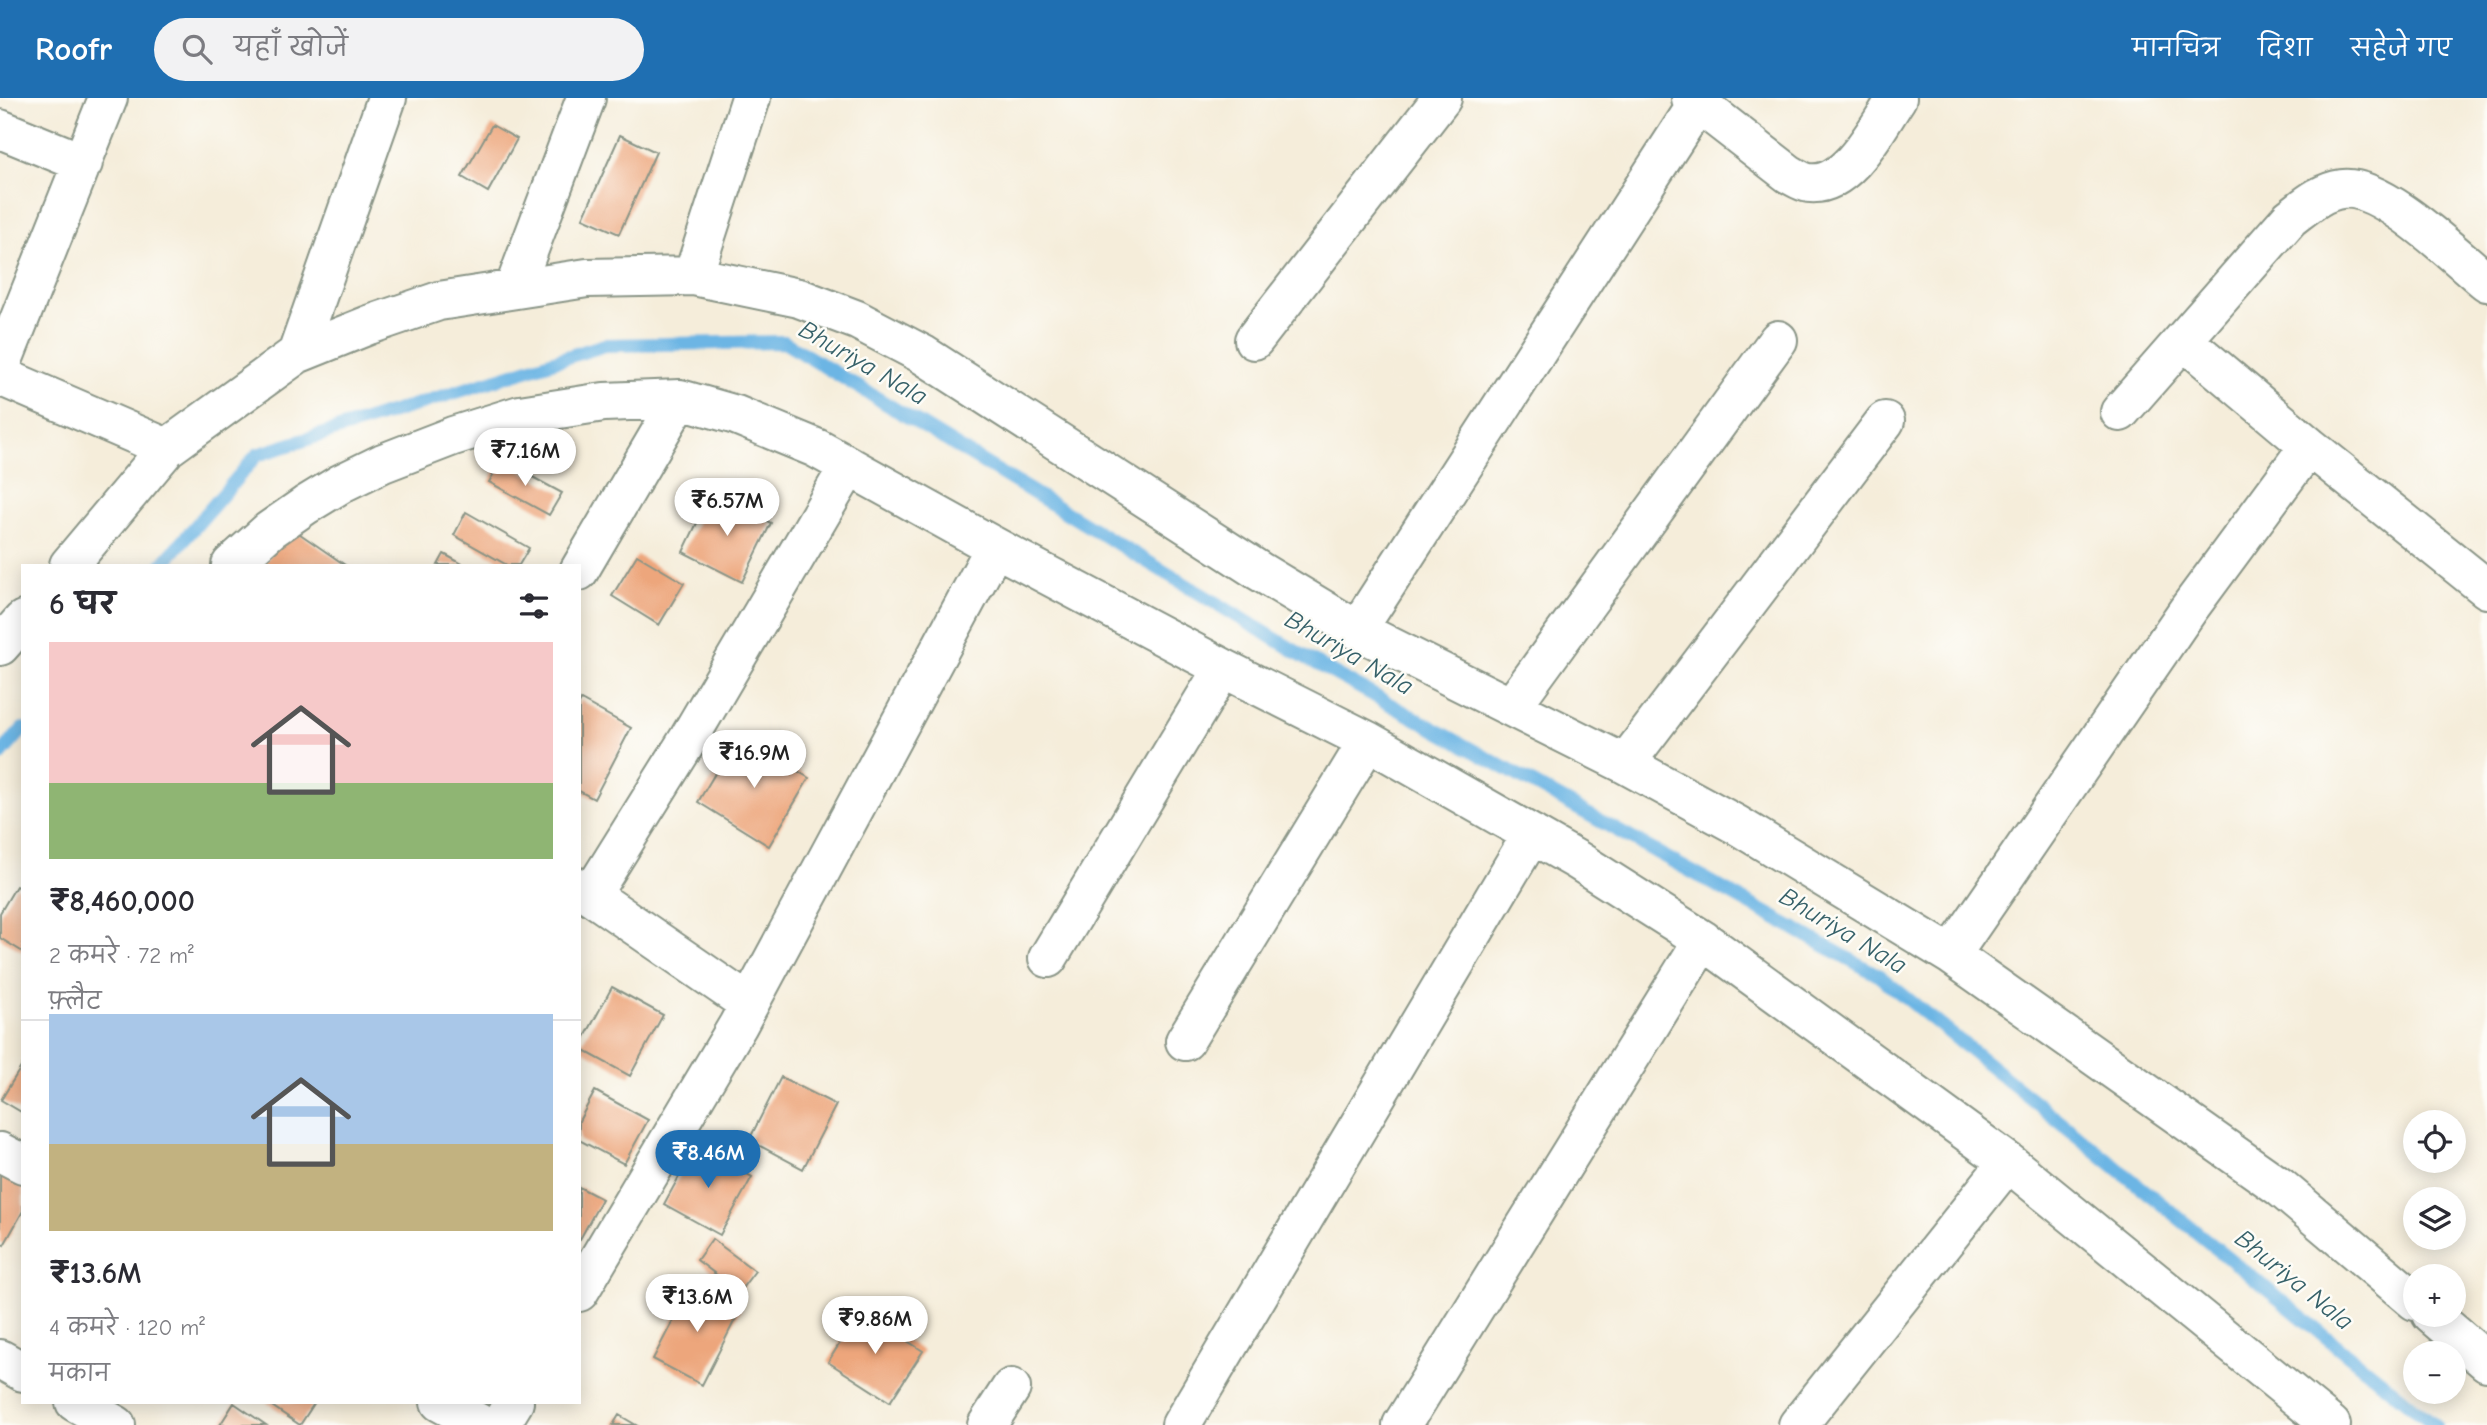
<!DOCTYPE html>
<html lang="hi">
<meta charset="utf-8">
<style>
:root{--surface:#fff;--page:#f2f2f3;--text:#2b2b33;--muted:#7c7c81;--line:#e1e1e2;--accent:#1f6fb2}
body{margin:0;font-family:"Comic Neue","Playpen Sans Deva",sans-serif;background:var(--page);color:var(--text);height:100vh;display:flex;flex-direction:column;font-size:26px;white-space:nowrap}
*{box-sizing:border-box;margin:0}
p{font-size:23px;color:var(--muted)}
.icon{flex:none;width:38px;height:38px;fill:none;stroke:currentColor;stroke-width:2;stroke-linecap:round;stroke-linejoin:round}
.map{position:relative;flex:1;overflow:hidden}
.details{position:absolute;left:21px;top:466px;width:560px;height:840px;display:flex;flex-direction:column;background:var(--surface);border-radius:0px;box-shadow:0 4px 18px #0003}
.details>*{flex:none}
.fabs{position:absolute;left:2403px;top:1012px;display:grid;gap:14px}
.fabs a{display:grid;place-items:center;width:63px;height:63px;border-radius:50%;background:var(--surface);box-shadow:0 4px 18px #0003;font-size:35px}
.price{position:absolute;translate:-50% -60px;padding:0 16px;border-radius:24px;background:#fff;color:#222;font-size:23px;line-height:46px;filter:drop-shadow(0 2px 4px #0008)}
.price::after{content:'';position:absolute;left:50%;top:42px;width:21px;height:16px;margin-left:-10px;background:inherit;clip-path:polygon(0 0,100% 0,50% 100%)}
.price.selected{background:var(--accent);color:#fff}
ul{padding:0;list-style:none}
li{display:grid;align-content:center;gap:14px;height:371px;padding:0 28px}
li+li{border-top:2px solid var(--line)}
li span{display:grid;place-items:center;height:217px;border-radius:0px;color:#555}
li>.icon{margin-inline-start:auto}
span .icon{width:126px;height:126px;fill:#fffc;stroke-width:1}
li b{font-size:30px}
h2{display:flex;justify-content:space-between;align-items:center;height:84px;padding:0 28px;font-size:30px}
header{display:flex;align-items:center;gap:42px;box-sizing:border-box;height:98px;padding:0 35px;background:var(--accent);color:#fff}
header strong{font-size:33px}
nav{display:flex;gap:38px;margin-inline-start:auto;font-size:24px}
.search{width:490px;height:63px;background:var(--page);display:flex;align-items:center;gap:18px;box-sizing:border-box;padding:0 24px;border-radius:38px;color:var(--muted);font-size:26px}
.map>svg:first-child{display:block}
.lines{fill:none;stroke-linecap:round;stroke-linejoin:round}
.stream{stroke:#6cb5e4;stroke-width:14}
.building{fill:#eda67c}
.street-casing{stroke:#8a9587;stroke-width:42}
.street{stroke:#fff;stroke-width:38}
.labels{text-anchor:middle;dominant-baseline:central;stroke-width:5;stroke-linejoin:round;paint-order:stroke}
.water-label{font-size:26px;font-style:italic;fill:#366169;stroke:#fdfcf7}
</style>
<header>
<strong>Roofr</strong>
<div class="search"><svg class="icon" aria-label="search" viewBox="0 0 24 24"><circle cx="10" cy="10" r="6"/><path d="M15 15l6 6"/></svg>यहाँ खोजें</div>
<nav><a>मानचित्र</a><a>दिशा</a><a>सहेजे गए</a></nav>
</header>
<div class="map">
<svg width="2487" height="1327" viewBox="0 0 2487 1327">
<rect width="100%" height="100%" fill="#fdfcf7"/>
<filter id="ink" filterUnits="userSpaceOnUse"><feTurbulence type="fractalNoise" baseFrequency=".0143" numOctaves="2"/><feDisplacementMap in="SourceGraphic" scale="14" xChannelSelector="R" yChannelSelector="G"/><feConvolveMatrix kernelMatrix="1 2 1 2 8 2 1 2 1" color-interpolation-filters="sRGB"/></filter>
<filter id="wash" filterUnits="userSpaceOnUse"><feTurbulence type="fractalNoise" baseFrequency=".00686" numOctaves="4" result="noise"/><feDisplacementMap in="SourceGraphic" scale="28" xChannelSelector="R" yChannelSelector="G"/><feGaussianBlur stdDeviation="1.57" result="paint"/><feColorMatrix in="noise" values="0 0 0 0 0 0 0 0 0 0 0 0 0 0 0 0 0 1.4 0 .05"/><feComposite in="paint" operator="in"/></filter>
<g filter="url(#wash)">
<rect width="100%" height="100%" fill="#f5edda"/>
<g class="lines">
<path class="stream" d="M162 467 257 357 605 247 784 244 1310 562 1878 877 2435 1327
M0 657 23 631"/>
</g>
<g id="blocks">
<path class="building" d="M492 27 517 41 488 94 462 79Z
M620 37 656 54 619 136 583 120Z
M501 362 562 395 549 417 489 384Z
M711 396 771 425 742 484 683 454Z
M466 414 529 450 519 467H507L454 437Z
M290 429 345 467H263Z
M444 456 464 467H438Z
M637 457 684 485 659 527 612 498Z
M581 602 631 630 594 701 579 693V606Z
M738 637 809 680 769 748 698 704Z
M16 788 23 792V854L0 840V815Z
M612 889 663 917 630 978 579 950Z
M23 966V1015L1 1002Z
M781 979 836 1007 803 1071 749 1042Z
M595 993 648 1022 624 1066 579 1042V1023Z
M696 1048 752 1079 720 1137 664 1106Z
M0 1066 23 1079V1113L4 1147 0 1144Z
M579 1089 602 1101 579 1143Z
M712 1141 755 1173 739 1194 697 1162Z
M693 1184 741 1210 702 1287 653 1261Z
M860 1213 923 1253 890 1304 828 1264Z
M266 1304H315L300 1327Z
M234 1305 266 1327H220Z
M619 1317 636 1327H613Z"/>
</g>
</g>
<g filter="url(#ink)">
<use href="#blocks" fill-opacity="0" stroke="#8a9587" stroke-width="2"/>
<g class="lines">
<defs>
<path id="street" d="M1691 0 1789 76C1795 79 1802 84 1809 85 1848 90 1878 28 1897 0
M0 31 83 65
M693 178 751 0
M514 191 586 0
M1254 242 1442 0
M2183 242 2309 348 2487 491
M297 256 387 0
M0 270 108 0
M0 278 167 350
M2120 314 2290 120C2307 107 2321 94 2342 91 2382 85 2456 159 2487 184
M69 467 167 350 297 256 369 227 439 203 587 180 693 178 799 200 857 222 922 256 1259 473 1357 532 1625 666 1737 727 1951 857 2280 1089 2415 1203
M231 467 270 432 306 407 342 385 383 365 453 338 520 317 604 304 680 301 736 317 816 350 995 449 1223 570 1368 643 1577 762 1703 842 2008 1064 2331 1327
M579 473 680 301
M1357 532 1698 5
M0 548 23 522
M1512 608 1778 242
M1625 666 1885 323
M579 789 749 906
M591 797 689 640 849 368
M1951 857 2188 512 2309 348
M1048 860 1223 570
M1185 943 1368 643
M0 1054 23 1066
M579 1194 738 927 995 449
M2431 1216 2487 1264
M0 1261 23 1274
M75 1304 116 1327
M440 1304 482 1327
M500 1327 514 1304
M987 1327 1011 1290
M1181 1327 1532 736
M1402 1327 1703 842
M1798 1327 2008 1064"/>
</defs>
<use href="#street" class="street-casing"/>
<use href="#street" class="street"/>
</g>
</g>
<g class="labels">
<g class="water-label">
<text transform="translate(863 265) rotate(30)">Bhuriya Nala</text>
<text transform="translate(1349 555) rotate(30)">Bhuriya Nala</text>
<text transform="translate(1843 833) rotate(31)">Bhuriya Nala</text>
<text transform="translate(2294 1182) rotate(39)">Bhuriya Nala</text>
</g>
</g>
</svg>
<div class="fabs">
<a><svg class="icon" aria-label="locate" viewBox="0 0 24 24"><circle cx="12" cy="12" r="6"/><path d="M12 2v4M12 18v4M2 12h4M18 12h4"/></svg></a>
<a><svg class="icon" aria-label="layers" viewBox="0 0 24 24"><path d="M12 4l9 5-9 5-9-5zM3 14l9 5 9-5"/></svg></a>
<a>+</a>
<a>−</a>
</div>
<b class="price" style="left:525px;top:390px">₹7.16M</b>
<b class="price" style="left:727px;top:440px">₹6.57M</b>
<b class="price" style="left:754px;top:692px">₹16.9M</b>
<b class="price selected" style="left:708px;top:1092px">₹8.46M</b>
<b class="price" style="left:697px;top:1236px">₹13.6M</b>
<b class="price" style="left:875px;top:1258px">₹9.86M</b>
<section class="details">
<h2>6 घर<svg class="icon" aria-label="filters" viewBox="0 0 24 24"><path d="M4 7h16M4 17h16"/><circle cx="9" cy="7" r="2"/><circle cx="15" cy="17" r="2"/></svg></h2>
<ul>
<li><span style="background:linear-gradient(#f6c9c9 65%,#8fb573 0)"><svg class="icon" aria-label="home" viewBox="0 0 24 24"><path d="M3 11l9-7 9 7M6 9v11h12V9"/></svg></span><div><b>₹8,460,000</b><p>2 कमरे · 72 m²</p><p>फ़्लैट</p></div></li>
<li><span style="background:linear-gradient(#a9c7e8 60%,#c2b280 0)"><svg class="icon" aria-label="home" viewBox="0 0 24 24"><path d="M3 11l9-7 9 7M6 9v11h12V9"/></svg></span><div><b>₹13.6M</b><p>4 कमरे · 120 m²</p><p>मकान</p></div></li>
</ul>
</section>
</div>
